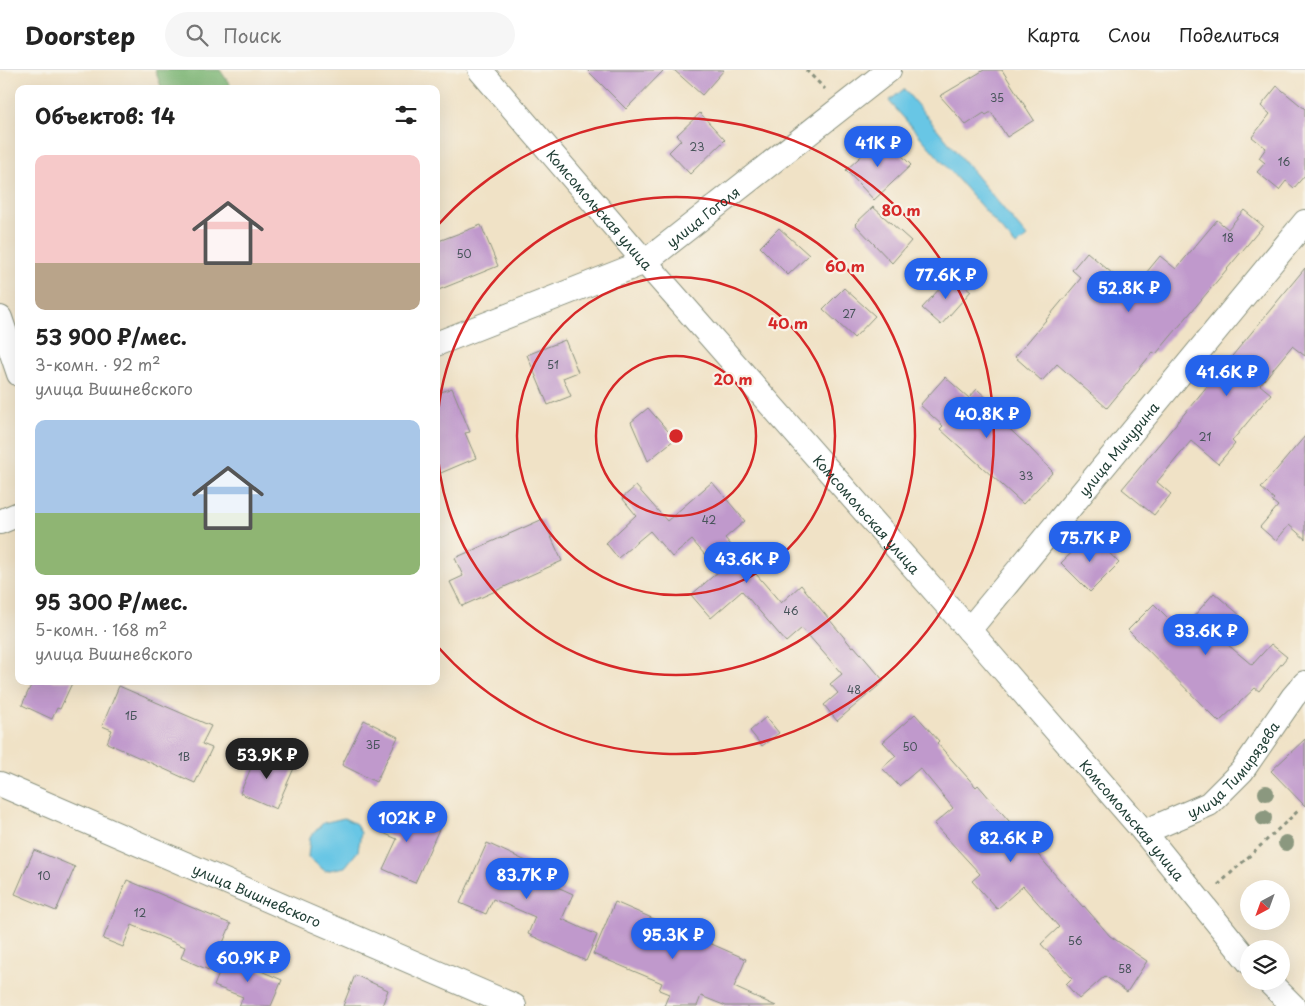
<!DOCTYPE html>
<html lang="ru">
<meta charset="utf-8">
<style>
:root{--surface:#fff;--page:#f6f6f6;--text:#222;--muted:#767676;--line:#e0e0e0;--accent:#2563eb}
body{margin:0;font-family:"Playpen Sans",sans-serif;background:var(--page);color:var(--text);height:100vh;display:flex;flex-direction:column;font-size:19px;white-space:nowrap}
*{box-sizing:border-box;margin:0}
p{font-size:16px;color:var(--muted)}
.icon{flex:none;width:28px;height:28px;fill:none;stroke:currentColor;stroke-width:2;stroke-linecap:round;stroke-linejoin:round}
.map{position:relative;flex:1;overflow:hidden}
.details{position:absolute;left:15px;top:15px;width:425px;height:600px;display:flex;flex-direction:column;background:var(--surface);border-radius:10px;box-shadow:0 5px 20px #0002}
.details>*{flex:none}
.needle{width:32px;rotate:221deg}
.controls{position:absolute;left:1240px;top:810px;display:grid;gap:10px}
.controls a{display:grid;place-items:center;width:50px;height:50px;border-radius:50%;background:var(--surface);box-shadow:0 5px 20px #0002;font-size:25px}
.price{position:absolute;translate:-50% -42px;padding:0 11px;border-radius:18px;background:var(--accent);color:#fff;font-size:16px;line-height:32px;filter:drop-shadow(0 1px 2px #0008)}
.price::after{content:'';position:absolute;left:50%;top:30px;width:15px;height:11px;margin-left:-8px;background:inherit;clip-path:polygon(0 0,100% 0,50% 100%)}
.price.active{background:#222;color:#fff}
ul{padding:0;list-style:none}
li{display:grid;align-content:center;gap:10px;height:265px;padding:0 20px}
li span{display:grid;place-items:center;height:155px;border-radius:10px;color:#555}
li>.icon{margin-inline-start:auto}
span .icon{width:90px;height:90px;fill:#fffc;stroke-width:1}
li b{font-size:21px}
h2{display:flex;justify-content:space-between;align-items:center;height:60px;padding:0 20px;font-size:21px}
header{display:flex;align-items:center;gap:30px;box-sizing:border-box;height:70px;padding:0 25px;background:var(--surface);border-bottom:1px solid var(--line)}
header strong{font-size:24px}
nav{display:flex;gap:28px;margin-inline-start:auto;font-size:18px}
.search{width:350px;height:45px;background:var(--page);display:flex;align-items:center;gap:12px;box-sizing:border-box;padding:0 18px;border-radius:28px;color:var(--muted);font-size:19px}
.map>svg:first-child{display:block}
.forest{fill:#7cb674;stroke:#4e7a54}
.water{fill:#67c6e5;stroke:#43828c}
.building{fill:#c099cc}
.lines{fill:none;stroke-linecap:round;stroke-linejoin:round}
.minor-casing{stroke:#88907d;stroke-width:26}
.path{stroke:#88907d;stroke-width:3;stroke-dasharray:4 4;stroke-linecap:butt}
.minor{stroke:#fff;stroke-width:24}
.tree{fill:#8b987f}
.ring{fill:none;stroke:#d62828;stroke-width:2.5}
.labels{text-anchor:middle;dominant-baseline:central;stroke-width:4.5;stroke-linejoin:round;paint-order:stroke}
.number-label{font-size:11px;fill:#47545a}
.street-label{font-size:14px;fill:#1f3d34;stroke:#f7f3e8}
.centre{fill:#d62828;stroke:#f7f3e8;stroke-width:2.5}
.ring-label{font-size:15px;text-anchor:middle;font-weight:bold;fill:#d62828;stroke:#f7f3e8;stroke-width:4.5;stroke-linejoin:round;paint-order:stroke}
</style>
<header>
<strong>Doorstep</strong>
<div class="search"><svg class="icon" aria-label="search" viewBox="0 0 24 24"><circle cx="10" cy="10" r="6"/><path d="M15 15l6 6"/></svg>Поиск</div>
<nav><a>Карта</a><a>Слои</a><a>Поделиться</a></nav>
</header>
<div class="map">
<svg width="1305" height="936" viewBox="0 0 1305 936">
<rect width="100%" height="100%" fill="#f7f3e8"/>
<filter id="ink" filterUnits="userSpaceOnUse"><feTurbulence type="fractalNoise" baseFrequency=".02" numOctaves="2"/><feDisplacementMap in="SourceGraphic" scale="10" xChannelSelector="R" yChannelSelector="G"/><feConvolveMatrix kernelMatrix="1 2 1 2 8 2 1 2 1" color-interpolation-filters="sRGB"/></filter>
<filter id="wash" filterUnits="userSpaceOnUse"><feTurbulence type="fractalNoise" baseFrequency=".0096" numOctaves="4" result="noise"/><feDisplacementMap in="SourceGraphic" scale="20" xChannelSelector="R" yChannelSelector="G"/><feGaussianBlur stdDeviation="1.12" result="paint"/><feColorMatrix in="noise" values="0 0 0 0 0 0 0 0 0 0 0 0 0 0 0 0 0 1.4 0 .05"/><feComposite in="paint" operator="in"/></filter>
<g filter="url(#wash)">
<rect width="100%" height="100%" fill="#f0e2c6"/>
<path class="forest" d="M155 0H220L233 19H162Z"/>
<path class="water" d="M904 19 1027 167 1016 176 889 31Z
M344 748 356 754 361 763 358 781 345 797 325 801 308 787 310 767 323 753Z"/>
<g id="blocks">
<path class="building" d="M587 0H664L626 39Z
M674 0H724L702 25Z
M984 0H1002L1034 50 1007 67 991 42 986 45 984 43 966 55 940 26Z
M1277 16 1305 39V105L1294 118 1286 111 1279 120 1257 102 1265 93 1259 88 1266 78 1252 67 1270 44 1261 36Z
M700 43 725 70 690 104 669 82 681 70 677 65Z
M883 66 911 95 874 130 846 100Z
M873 137 911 171 892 193 855 154Z
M1244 140 1263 156 1156 284 1153 282 1107 338 1057 294 1042 311 1015 287 1081 208 1072 200 1087 182 1132 220 1160 186 1176 199 1217 150 1228 159Z
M481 155 498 196 436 221V172Z
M779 158 809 185 788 205 760 177Z
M1305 198V286L1292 276 1260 315 1271 324 1232 371 1235 374 1218 394 1191 371 1157 412 1171 424 1154 445 1122 419Z
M952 205 971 221 941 255 922 238Z
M844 218 875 246 854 268 823 239Z
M565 270 578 302 563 308 571 326 548 335 527 285Z
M945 307 969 328 977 319 1008 348 1003 353 1028 376 1053 402 1023 434 940 359 943 356 920 335Z
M452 318 470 362 465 363 476 388 436 405V324Z
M648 338 675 369 648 391 631 352Z
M1305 366V469L1289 455 1276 471 1260 457 1278 436 1272 431 1274 429 1261 418Z
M712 412 745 451 725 468 781 533 801 515 852 577 854 576 884 611 837 651 824 635 838 623 830 614 842 604 802 558 786 572 742 521 711 548 691 525 719 501 692 470 672 487 650 461 618 488 606 473 636 445 622 428 636 416 667 451Z
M543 449 562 491 462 536 450 512 463 506 455 488Z
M1091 464 1119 493 1090 522 1061 493Z
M1214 523 1241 546 1221 569 1252 595 1271 574 1287 587 1259 621 1255 618 1219 652 1128 560 1154 534 1181 561Z
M33 611H73L60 639 57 638 52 649 22 635Z
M119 616 211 656 202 674 212 678 195 713 107 673 112 660 102 656Z
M915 644 939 671 937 673 976 717 978 715 1083 837 1084 836 1110 866 1147 891 1127 922 1105 906 1079 929 1066 914 1072 908 1041 874 1059 857 1023 816 997 839 972 811 980 804 934 754 953 738 920 698 899 716 882 698 896 686 883 672Z
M766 647 779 663 762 676 750 661Z
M364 650 398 667 376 712 342 695Z
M1305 669V736L1271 701Z
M258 682 294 698 276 739 240 723Z
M384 737 406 748 408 744 439 759 415 813 383 799 397 769 374 759Z
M487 773 537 796 533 806 573 824 562 849 597 865 586 891 528 864 535 847 493 829 486 844 460 833Z
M34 780 75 797 56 841 15 824Z
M127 810 231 854 211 901 181 888 185 877 132 855 123 877 103 869Z
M615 832 746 889 734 917 776 936H726L701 926 697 936H664L669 924 659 920 662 913 593 884Z
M226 886 282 910 271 936H239L243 927 214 916Z
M355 905 388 920 382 936H343Z"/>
</g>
</g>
<g filter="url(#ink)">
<use href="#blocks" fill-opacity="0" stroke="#88907d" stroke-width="1"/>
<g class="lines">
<defs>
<g id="minor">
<path id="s1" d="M480 0 645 192 969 560 1144 762 1249 892"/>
<path d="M0 248 19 304"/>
<path id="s2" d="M436 274 645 192 889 0"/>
<path d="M0 452 19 444"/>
<path id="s3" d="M969 560 1305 152"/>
<path id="s4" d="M0 714 514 936"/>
<path id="s5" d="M1144 762 1209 734 1242 701 1293 627 1305 613"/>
<path d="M1268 911 1293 936"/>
</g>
</defs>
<use href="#minor" class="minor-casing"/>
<path class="path" d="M806 0 825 19
M1218 815 1298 741"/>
<use href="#minor" class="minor"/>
</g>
<g class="tree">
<circle cx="1266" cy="723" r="8"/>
<circle cx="1264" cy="748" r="8"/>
<circle cx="1286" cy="773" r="8"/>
</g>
</g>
<g class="ring">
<circle cx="676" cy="366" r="80"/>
<circle cx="676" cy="366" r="159"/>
<circle cx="676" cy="366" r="239"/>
<path d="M438 155A318 318 0 1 1 438 577"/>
</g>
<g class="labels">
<g class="number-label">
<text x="997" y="27">35</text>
<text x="697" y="76">23</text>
<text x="1284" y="91">16</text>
<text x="1228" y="167">18</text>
<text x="464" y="183">50</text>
<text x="849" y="243">27</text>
<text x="553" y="294">51</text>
<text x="1205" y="366">21</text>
<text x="1026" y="405">33</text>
<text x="709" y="449">42</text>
<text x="791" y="540">46</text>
<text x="854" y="619">48</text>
<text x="131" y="645">1Б</text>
<text x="373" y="674">3Б</text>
<text x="910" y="676">50</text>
<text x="184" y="686">1В</text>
<text x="44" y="805">10</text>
<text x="140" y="842">12</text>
<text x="1075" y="870">56</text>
<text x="1125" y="898">58</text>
</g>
<g class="street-label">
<text stroke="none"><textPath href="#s1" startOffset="184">Комсомольская улица</textPath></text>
<text stroke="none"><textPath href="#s2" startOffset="298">улица Гоголя</textPath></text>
<text stroke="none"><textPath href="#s3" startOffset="235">улица Мичурина</textPath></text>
<text stroke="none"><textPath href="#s1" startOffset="589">Комсомольская улица</textPath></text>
<text stroke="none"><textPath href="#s5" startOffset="112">улица Тимирязева</textPath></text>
<text stroke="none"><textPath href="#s1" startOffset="994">Комсомольская улица</textPath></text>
<text stroke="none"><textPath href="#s4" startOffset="280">улица Вишневского</textPath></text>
</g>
</g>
<circle cx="676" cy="366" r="8" class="centre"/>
<g class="ring-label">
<text x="901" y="146">80 m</text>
<text x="845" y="202">60 m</text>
<text x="788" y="259">40 m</text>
<text x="733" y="315">20 m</text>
</g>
</svg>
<div class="controls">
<a><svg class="needle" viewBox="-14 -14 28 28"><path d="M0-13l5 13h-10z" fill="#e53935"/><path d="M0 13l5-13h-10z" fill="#767676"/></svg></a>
<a><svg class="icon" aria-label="layers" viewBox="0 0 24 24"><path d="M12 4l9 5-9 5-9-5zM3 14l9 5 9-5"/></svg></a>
</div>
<b class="price" style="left:878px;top:98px">41K ₽</b>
<b class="price" style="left:946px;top:230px">77.6K ₽</b>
<b class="price" style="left:1129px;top:243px">52.8K ₽</b>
<b class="price" style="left:1227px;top:327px">41.6K ₽</b>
<b class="price" style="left:987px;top:369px">40.8K ₽</b>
<b class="price" style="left:1090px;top:493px">75.7K ₽</b>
<b class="price" style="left:747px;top:514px">43.6K ₽</b>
<b class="price" style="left:1206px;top:586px">33.6K ₽</b>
<b class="price active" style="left:267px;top:710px">53.9K ₽</b>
<b class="price" style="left:407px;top:773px">102K ₽</b>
<b class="price" style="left:1011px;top:793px">82.6K ₽</b>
<b class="price" style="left:527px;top:830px">83.7K ₽</b>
<b class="price" style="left:673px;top:890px">95.3K ₽</b>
<b class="price" style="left:248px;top:913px">60.9K ₽</b>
<section class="details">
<h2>Объектов: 14<svg class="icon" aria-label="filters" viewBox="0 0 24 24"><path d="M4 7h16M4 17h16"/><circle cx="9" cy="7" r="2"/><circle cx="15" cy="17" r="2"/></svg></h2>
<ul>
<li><span style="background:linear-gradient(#f6c9c9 70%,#b9a48a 0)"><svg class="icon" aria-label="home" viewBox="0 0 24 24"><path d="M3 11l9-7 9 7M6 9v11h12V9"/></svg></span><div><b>53 900 ₽/мес.</b><p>3-комн. · 92 m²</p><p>улица Вишневского</p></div></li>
<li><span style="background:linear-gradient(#a9c7e8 60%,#8fb573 0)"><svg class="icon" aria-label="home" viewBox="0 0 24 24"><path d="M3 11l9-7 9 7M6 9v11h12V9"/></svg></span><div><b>95 300 ₽/мес.</b><p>5-комн. · 168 m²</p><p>улица Вишневского</p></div></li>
</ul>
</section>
</div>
